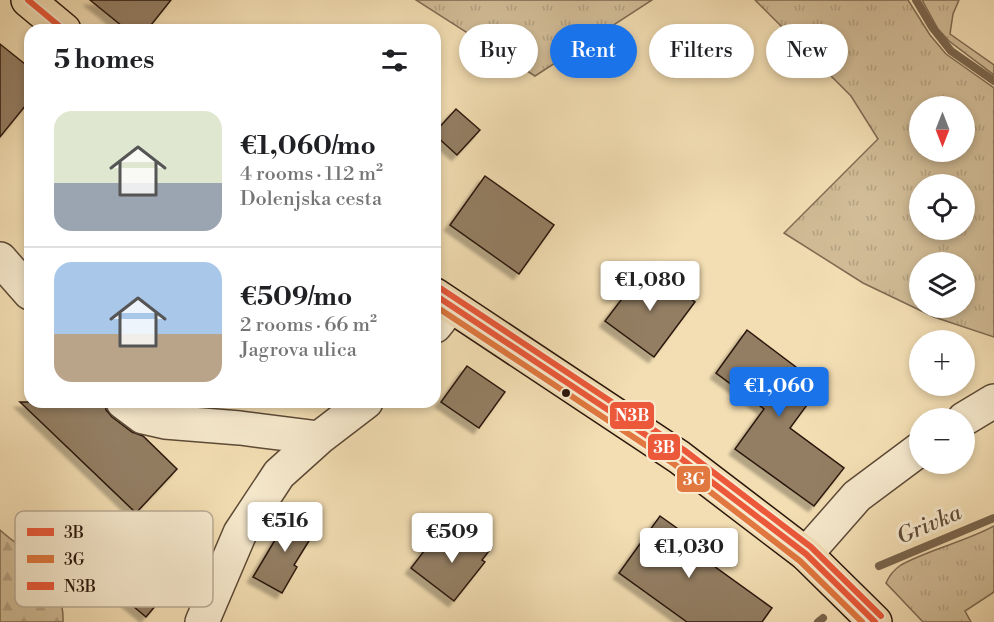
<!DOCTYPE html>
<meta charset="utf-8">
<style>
:root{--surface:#fff;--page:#f2f2f2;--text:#202124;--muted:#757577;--line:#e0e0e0;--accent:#1a73e8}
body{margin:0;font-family:"Libre Bodoni",serif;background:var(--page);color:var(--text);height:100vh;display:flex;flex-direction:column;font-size:22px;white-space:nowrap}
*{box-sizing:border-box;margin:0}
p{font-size:20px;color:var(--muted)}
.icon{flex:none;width:33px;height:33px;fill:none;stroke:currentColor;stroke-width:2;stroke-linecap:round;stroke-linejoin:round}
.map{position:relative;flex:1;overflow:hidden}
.sheet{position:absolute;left:24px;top:24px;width:417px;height:384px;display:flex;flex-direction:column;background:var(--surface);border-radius:18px;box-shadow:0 3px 9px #0003}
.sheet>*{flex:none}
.banner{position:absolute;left:459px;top:24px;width:444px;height:54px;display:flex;gap:12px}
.needle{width:39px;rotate:180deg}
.controls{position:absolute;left:909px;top:96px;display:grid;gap:12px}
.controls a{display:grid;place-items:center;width:66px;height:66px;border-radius:50%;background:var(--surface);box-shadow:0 3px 9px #0003;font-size:30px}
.price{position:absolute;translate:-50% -51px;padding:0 14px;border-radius:6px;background:#fff;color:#222;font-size:20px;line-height:39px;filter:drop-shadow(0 2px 3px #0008)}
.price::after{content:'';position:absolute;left:50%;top:36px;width:18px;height:14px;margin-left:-9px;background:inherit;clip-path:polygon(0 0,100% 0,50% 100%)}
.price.active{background:var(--accent);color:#fff}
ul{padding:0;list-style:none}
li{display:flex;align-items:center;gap:18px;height:150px;padding:0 30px}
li+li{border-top:2px solid var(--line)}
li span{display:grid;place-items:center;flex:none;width:168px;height:120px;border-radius:18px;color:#555}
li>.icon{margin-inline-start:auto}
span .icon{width:72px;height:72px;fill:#fffc;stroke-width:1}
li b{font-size:26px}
h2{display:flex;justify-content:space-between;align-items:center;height:72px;padding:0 30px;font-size:26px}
.tag{padding:0 21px;border-radius:27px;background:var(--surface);box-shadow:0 3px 9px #0003;font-size:21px;line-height:54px}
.tag.active{background:var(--accent);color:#fff}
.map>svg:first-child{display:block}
.grass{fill:url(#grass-tufts);stroke:#7e6a52;stroke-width:1.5;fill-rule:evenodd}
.forest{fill:url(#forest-firs);stroke:#7e6a52;stroke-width:1.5}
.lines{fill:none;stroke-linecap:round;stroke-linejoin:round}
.stream{stroke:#7a664e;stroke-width:8}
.building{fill:#937e63;stroke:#2a170c;stroke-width:1.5;filter:url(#shadow)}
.street-casing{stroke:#5c4936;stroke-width:36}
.primary-casing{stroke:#2a170c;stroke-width:36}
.street{stroke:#f7eace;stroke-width:33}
.primary{stroke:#f3deb3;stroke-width:33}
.bus-1-casing{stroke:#f7eace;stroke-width:10}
.bus-2-casing{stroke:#f7eace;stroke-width:10}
.bus-3-casing{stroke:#f7eace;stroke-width:10}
.bus-1{stroke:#ec593a;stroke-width:6}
.bus-2{stroke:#e1783f;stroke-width:6}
.bus-3{stroke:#ec593a;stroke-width:6}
.bus-dot{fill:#2a170c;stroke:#f7eace;stroke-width:2}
.labels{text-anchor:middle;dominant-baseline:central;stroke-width:6;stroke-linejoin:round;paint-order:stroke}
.water-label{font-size:22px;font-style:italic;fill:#5f4b38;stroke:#f7eace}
.key{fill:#f7eace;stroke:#baab94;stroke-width:1.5}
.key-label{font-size:16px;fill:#2a170c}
.line-badge{stroke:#f7eace;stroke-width:2}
.badge-label{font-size:16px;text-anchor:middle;font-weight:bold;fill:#fff}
</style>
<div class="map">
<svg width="994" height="622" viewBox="0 0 994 622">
<defs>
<pattern id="grass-tufts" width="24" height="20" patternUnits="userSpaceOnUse" patternTransform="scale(1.5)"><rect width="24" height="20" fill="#d1bc97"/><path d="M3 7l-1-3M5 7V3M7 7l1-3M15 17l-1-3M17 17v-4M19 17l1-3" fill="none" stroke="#b4a181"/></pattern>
<pattern id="forest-firs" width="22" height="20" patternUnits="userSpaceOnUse" patternTransform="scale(1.5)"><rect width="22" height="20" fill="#d1bc97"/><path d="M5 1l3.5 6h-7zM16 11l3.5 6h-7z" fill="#b4a181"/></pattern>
<filter id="shadow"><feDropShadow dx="-5.5" dy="5.5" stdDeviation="1.5" flood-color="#0004"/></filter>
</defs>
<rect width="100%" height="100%" fill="#f3deb3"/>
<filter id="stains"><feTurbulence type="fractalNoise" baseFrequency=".00333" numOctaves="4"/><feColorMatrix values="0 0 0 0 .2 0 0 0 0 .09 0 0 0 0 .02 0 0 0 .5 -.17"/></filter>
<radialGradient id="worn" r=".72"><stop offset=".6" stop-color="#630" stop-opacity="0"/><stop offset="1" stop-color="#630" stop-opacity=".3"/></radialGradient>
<path class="grass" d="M416 0H652L535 76Z
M755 0H908L930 35 946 54 994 88V337L934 317 863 283 784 233 878 139 851 96ZM964 106V152H920V106ZM964 184V230H920V184ZM964 262V308H920V262Z
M922 0H959L953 14 950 34 994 65V75L949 41 938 29Z
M994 526V592L965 611 971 622H923L886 583C889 576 895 569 901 565 930 549 965 542 994 526Z"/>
<path class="forest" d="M0 530C12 541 25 549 37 559 53 571 64 602 63 622H0Z"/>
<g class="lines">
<path class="stream" d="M916 0 932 27 951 51 994 81
M879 566 994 518
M818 622 823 618"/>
</g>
<path class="building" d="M90 0H171L147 30H127Z
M0 44 30 68V100L0 137Z
M456 109 480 130 457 155 435 135V132Z
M485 176 554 225 519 274 450 225Z
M647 266 695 302 654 357 605 321Z
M747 330 821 386 790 428 844 468 814 506 735 449 764 409 716 373Z
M467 366 505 392 479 428 441 402Z
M20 402H105L106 410 112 417 132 432 143 436 177 469 136 513Z
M149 512 199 554 146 617 95 574Z
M291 513 317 528 294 565 297 567 282 593 253 577Z
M660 516 719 558 714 566 772 608 762 622H687L619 573Z
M473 531 492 547 482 560 485 562 454 601 411 568 431 542 439 548 450 535 462 545Z"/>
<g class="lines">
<defs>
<path id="street" d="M0 259 30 293
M435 326 451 306
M123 402 143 417 165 422 240 428 319 438
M964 419 994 401
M806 554 857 496 920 449
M202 622 240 533 279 474 319 438 366 402"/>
<path id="primary" d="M28 0 64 30
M435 295 679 457 806 554 875 622"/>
</defs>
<use href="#street" class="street-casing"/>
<use href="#primary" class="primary-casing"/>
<use href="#street" class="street"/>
<use href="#primary" class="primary"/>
<defs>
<path id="bus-1" d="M28 0 64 30
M435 295 679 457 806 554 875 622"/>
<path id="bus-2" d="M435 306 674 464 800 561 862 622"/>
<path id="bus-3" d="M440 288 684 450 811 547 881 616"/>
</defs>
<use href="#bus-1" class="bus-1-casing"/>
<use href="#bus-2" class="bus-2-casing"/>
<use href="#bus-3" class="bus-3-casing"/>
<use href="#bus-1" class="bus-1"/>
<use href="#bus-2" class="bus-2"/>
<use href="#bus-3" class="bus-3"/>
</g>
<circle class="bus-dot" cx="566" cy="393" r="5"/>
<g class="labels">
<g class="water-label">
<text transform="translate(929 525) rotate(-23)">Grivka</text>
</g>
</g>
<rect x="15" y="511" width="198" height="96" rx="9" class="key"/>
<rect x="27" y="528" width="27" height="8" fill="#ec593a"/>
<rect x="27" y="555" width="27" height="8" fill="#e1783f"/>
<rect x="27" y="582" width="27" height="8" fill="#ec593a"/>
<g class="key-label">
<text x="64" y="538">3B</text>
<text x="64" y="565">3G</text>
<text x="64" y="592">N3B</text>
</g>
<g class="line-badge">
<rect x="609" y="401" width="46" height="29" rx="6" fill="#ec593a"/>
<rect x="647" y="433" width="34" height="28" rx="6" fill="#ec593a"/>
<rect x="676" y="465" width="35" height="28" rx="6" fill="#e1783f"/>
</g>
<g class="badge-label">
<text x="632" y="421">N3B</text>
<text x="664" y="453">3B</text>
<text x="694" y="485">3G</text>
</g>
<rect width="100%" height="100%" filter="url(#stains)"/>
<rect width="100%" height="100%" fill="url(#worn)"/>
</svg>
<div class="controls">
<a><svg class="needle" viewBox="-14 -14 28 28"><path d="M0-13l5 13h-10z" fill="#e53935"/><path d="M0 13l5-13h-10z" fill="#757577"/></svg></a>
<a><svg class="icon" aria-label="locate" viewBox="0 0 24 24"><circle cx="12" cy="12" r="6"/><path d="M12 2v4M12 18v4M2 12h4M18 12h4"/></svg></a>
<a><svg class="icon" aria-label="layers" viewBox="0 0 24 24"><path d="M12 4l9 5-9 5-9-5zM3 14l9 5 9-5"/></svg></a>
<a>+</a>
<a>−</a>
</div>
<b class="price" style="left:650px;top:312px">€1,080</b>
<b class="price active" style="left:779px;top:418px">€1,060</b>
<b class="price" style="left:285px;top:553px">€516</b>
<b class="price" style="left:452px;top:564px">€509</b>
<b class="price" style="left:689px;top:579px">€1,030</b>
<div class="banner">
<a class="tag">Buy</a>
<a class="tag active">Rent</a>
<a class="tag">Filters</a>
<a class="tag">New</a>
</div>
<section class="sheet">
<h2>5 homes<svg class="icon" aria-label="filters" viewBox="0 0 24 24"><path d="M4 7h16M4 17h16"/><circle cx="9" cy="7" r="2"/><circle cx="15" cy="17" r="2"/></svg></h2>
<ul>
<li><span style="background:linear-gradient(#dfe7d0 60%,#9aa5b1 0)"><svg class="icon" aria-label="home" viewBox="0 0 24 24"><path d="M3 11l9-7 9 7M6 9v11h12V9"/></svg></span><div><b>€1,060/mo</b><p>4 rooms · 112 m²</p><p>Dolenjska cesta</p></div></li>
<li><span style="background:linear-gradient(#a9c7e8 60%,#b9a48a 0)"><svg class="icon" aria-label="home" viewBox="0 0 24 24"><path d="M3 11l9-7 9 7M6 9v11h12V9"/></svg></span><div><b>€509/mo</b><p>2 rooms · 66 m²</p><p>Jagrova ulica</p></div></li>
</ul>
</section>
</div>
